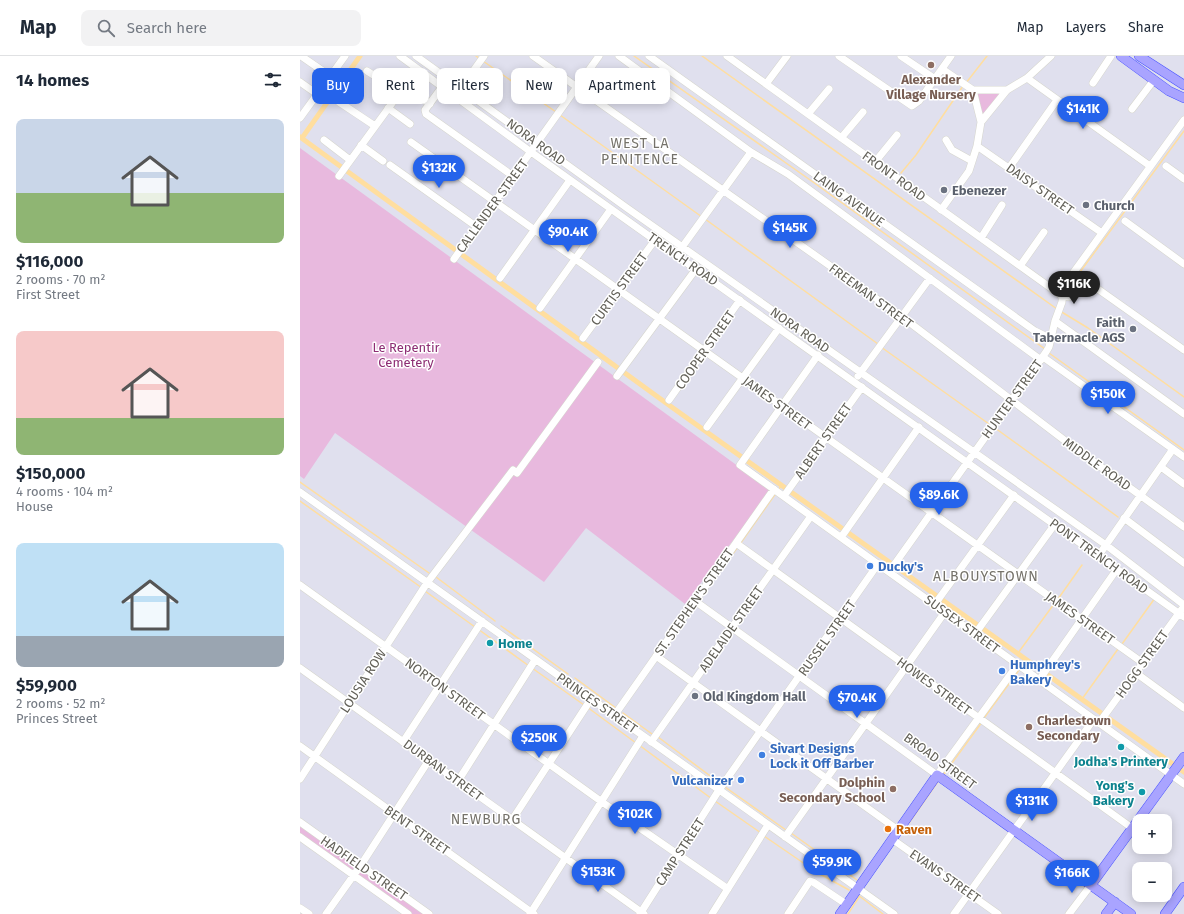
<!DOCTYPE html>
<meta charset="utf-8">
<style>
:root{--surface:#fff;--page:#f2f2f3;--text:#1f2937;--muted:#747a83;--line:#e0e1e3;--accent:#2563eb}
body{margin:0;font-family:"Fira Sans",sans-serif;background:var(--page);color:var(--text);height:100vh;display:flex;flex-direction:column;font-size:15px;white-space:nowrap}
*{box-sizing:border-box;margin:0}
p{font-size:13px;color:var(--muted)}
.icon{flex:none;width:22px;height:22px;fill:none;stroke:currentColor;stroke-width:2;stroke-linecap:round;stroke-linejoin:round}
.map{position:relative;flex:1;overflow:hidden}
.panel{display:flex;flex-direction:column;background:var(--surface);width:300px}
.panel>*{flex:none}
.guide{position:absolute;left:12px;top:12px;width:380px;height:36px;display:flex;gap:8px}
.controls{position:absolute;left:832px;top:758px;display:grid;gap:8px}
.controls a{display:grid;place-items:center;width:40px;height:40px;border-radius:8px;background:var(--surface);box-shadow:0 2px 10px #0003;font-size:20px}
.price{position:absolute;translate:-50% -34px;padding:0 9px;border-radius:14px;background:var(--accent);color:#fff;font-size:13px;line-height:26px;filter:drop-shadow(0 1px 2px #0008)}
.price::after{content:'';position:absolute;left:50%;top:24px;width:12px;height:9px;margin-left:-6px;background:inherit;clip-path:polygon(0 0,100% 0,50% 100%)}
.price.selected{background:#222;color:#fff}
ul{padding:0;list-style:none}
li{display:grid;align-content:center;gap:8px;height:212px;padding:0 16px}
li span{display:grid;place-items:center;height:124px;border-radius:8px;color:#555}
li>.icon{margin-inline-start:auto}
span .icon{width:72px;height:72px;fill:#fffc;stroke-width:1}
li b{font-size:17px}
h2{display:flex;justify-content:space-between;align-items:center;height:48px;padding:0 16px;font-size:17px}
.tag{padding:0 14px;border-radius:8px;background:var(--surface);box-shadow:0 2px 10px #0003;font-size:14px;line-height:36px}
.tag.selected{background:var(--accent);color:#fff}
header{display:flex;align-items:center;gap:24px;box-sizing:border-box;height:56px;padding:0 20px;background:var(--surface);border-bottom:1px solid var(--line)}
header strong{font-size:19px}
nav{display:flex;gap:22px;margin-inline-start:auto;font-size:14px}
.search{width:280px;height:36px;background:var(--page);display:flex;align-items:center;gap:10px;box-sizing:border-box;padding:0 14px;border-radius:8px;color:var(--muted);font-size:15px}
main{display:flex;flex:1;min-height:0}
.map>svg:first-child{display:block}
.green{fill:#e8b9de}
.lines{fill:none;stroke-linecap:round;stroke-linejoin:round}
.stream{stroke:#ffde9f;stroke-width:1.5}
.canal{stroke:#ffde9f;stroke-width:5}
.minor-casing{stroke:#d6d6ce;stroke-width:8}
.major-casing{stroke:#4853ff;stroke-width:10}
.minor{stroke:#fff;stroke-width:7}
.major{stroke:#a9a4ff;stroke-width:9}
.education-dot{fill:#8d6e63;stroke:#fff;stroke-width:1.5}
.worship-dot{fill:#6b7280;stroke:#fff;stroke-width:1.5}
.shop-dot{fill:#3f7fe0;stroke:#fff;stroke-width:1.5}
.culture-dot{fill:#0f9aa8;stroke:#fff;stroke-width:1.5}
.food-dot{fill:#e8710a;stroke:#fff;stroke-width:1.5}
.labels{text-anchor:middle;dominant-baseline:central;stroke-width:3;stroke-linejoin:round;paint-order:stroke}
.education-label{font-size:13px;font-weight:bold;fill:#785e54;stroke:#fff}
.street-label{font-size:13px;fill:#636159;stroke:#fff}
.worship-label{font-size:13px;font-weight:bold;fill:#5b616d;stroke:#fff;text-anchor:start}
.park-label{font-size:13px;fill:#8d2e74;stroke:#fff}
.shop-label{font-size:13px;font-weight:bold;fill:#366cbe;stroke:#fff;text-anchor:start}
.culture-label{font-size:13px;font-weight:bold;fill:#0d838f;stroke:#fff;text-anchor:start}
.food-label{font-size:13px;font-weight:bold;fill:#c56008;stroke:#fff;text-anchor:start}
.neighbourhood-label{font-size:14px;letter-spacing:1px;fill:#75726a;stroke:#fff}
</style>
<header>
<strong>Map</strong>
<div class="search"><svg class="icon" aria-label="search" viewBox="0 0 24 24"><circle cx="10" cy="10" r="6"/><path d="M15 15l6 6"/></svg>Search here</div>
<nav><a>Map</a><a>Layers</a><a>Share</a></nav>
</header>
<main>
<section class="panel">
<h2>14 homes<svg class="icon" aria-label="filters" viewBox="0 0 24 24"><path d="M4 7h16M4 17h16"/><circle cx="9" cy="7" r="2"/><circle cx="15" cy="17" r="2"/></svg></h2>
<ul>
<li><span style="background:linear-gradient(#c9d6e8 60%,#8fb573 0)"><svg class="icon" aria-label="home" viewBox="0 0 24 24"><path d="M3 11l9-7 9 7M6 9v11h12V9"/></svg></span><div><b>$116,000</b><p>2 rooms · 70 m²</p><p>First Street</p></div></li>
<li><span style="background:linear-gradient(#f6c9c9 70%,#8fb573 0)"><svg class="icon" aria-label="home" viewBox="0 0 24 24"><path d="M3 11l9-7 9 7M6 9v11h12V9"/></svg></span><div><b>$150,000</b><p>4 rooms · 104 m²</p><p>House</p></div></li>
<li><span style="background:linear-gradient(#bfe0f5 75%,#9aa5b1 0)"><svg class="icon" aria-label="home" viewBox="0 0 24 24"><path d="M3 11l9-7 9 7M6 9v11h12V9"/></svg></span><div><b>$59,900</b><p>2 rooms · 52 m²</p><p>Princes Street</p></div></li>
</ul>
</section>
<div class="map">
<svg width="884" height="858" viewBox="0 0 884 858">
<rect width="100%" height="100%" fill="#e0e0ee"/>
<path class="green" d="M676 36H704L682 61Z
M0 92 471 434 385 548 286 472 244 526 35 377 4 423 0 420Z
M0 769 56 809 52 815 0 778Z
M62 812 124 858H112L57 818Z"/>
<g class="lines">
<path class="stream" d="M176 0 180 3
M334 0 513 126 745 293
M402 0 757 253
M183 5 256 56
M666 27 687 0
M260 59 402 161
M601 117 616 99 663 30
M405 163 578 288
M766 235 884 75
M760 255 788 272 884 341
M581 291 689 368
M749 297 884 394
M695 372 818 461
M0 426 129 517
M478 434 482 429
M0 445 122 532
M440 488 476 437
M431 500 438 491
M136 521 195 565
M125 535 175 571
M758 543 782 509
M201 570 268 618
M178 573 229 610
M822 588 855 542
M718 597 754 548
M232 612 284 649
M275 622 316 652
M782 643 818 593
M287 651 336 687
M323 657 352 678
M684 662 719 614
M358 681 421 728
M339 689 412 743
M644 718 682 666
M425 731 486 774
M415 745 461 777
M609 767 639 724
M491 777 557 824
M464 780 518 817 549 834
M558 839 583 858
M548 858 559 841"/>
<path class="canal" d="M0 81 373 352 884 716
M2 82 60 0"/>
<defs>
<path id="minor" d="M1 0 30 20
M100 0 231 96 884 561
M116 0 327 152 806 489 884 549
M233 0 601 260 772 390 884 471
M319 0 451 96
M349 0 735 275 751 283
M427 0 762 240 769 241 781 227 788 226 884 294
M539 0 612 50 619 45 651 0
M601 0 635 23
M642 13 673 34 681 66
M67 15 100 36
M727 22 850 110
M0 26 17 38
M793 27 811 0
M466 28 487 0
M105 30 130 48
M142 31 125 54 126 58 213 120
M161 32 184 0
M673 34H707
M39 46 75 70
M88 52 110 68
M832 53 854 24
M508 58 529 33
M0 62 45 0
M541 82 563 56
M24 84 50 104
M646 84 652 94 672 105
M111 86 843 607
M61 89 83 105
M677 90 802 177
M575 106 597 79
M90 109 177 171
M866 110 884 123
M709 112 757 44
M39 120 117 13
M641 154 669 115 677 90 681 66 707 34 727 22 751 0
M825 165 884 208
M681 182 702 149
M380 194 451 96 488 118 741 304
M154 203 299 0
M720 210 744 176
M200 222 270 124
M240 252 311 153
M755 265 884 358
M283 282 355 184
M518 299 440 409 884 728
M743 301 884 401
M317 320 396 213
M558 320 630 222
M369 344 440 244
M407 371 479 272
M861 411 884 428
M0 436 594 858
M484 440 562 331
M824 462 884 507
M542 480 619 371
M436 487 832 772
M799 499 873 393
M589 516 746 296 749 291 755 265 762 246 763 231 884 64
M0 529 302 746 428 833
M395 545 637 719 718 608
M635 548 714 439
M675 578 755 468
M356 600 598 774
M0 612 344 858
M836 617 884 652
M739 624 817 513
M314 660 474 433
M799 667 882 553
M103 686 182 565
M351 686 511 460
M0 690 234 858
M0 723 127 527 213 414 217 417 298 306
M158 725 235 604
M212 764 291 643
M0 766 129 858
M0 781 108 858
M485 781 645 556
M592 783 698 858
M0 852 9 858
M26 858 61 809 129 704
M230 858 343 680
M340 858 419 734 578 508
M412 858 468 769
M488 858 510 825 513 826 546 848
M654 858 794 663
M769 858 791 829"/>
<path id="major" d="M821 0 869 35 884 42
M839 0 884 29
M791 829 884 701
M540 858 637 719 831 858
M806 858 815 846
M865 858 884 831"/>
</defs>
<use href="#minor" class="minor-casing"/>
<use href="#major" class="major-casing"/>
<use href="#minor" class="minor"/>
<use href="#major" class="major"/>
</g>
<g class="education-dot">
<circle cx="631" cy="9" r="4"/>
<circle cx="729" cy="671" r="4"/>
<circle cx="593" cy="733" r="4"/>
</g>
<g class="worship-dot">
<circle cx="644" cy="134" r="4"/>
<circle cx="786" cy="149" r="4"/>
<circle cx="833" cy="273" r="4"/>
<circle cx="395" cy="640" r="4"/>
</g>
<g class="shop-dot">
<circle cx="570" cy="510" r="4"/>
<circle cx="702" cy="615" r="4"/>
<circle cx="462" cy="699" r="4"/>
<circle cx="441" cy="724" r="4"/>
</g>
<g class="culture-dot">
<circle cx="190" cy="587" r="4"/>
<circle cx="821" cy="691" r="4"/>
<circle cx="842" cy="736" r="4"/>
</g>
<circle class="food-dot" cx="588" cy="773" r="4"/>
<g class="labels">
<g class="education-label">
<text x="631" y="23">Alexander<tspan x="631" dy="15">Village Nursery</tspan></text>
<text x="737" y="664" text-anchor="start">Charlestown<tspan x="737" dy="15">Secondary</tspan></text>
<text x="585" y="726" text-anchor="end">Dolphin<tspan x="585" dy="15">Secondary School</tspan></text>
</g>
<g class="street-label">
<text transform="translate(236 86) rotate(36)">NORA ROAD</text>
<text transform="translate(594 120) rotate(36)">FRONT ROAD</text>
<text transform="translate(740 133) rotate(35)">DAISY STREET</text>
<text transform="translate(549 143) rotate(36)">LAING AVENUE</text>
<text transform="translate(192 150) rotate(-54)">CALLENDER STREET</text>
<text transform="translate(383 203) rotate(35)">TRENCH ROAD</text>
<text transform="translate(319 233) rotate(-54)">CURTIS STREET</text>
<text transform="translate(571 240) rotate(36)">FREEMAN STREET</text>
<text transform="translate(500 274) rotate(35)">NORA ROAD</text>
<text transform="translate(405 294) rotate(-55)">COOPER STREET</text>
<text transform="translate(712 343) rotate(-54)">HUNTER STREET</text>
<text transform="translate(477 347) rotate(36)">JAMES STREET</text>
<text transform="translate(523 385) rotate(-55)">ALBERT STREET</text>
<text transform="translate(797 408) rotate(36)">MIDDLE ROAD</text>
<text transform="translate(799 500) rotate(36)">PONT TRENCH ROAD</text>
<text transform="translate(394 546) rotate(-55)">ST. STEPHEN'S STREET</text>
<text transform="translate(780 562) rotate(35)">JAMES STREET</text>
<text transform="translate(662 568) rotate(36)">SUSSEX STREET</text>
<text transform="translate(431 573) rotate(-55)">ADELAIDE STREET</text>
<text transform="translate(527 582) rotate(-55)">RUSSEL STREET</text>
<text transform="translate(842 608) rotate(-54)">HOGG STREET</text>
<text transform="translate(63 625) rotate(-57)">LOUSIA ROW</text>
<text transform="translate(634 630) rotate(36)">HOWES STREET</text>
<text transform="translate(145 633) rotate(36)">NORTON STREET</text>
<text transform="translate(297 647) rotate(35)">PRINCES STREET</text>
<text transform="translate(640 705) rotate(36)">BROAD STREET</text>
<text transform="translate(143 714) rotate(36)">DURBAN STREET</text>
<text transform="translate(117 774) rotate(35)">BENT STREET</text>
<text transform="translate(380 796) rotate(-57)">CAMP STREET</text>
<text transform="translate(64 812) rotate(35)">HADFIELD STREET</text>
<text transform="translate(645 820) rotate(35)">EVANS STREET</text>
</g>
<g class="worship-label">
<text x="652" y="134">Ebenezer</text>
<text x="794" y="149">Church</text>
<text x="825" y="266" text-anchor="end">Faith<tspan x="825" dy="15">Tabernacle AGS</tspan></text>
<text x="403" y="640">Old Kingdom Hall</text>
</g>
<g class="park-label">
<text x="106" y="291">Le Repentir<tspan x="106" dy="15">Cemetery</tspan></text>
</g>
<g class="shop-label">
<text x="578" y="510">Ducky's</text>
<text x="710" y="608">Humphrey's<tspan x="710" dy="15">Bakery</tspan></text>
<text x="470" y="692">Sivart Designs<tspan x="470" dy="15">Lock it Off Barber</tspan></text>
<text x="433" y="724" text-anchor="end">Vulcanizer</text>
</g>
<g class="culture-label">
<text x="198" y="587">Home</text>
<text x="821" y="705" text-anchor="middle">Jodha's Printery</text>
<text x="834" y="729" text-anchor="end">Yong's<tspan x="834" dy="15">Bakery</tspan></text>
</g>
<g class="food-label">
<text x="596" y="773">Raven</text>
</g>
<g class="neighbourhood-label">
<text x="340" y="87">WEST LA<tspan x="340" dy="16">PENITENCE</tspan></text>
<text x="686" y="520">ALBOUYSTOWN</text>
<text x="186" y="763">NEWBURG</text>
</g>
</g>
</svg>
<div class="controls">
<a>+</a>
<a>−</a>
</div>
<b class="price" style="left:783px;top:74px">$141K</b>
<b class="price" style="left:139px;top:133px">$132K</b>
<b class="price" style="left:490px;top:193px">$145K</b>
<b class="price" style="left:268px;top:197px">$90.4K</b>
<b class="price selected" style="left:774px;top:249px">$116K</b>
<b class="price" style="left:808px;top:359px">$150K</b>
<b class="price" style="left:639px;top:460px">$89.6K</b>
<b class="price" style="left:557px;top:663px">$70.4K</b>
<b class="price" style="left:239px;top:703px">$250K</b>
<b class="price" style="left:732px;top:766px">$131K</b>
<b class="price" style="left:335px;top:779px">$102K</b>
<b class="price" style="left:532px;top:827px">$59.9K</b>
<b class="price" style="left:298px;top:837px">$153K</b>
<b class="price" style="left:772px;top:838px">$166K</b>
<div class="guide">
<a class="tag selected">Buy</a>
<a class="tag">Rent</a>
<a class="tag">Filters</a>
<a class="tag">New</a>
<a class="tag">Apartment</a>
</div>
</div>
</main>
